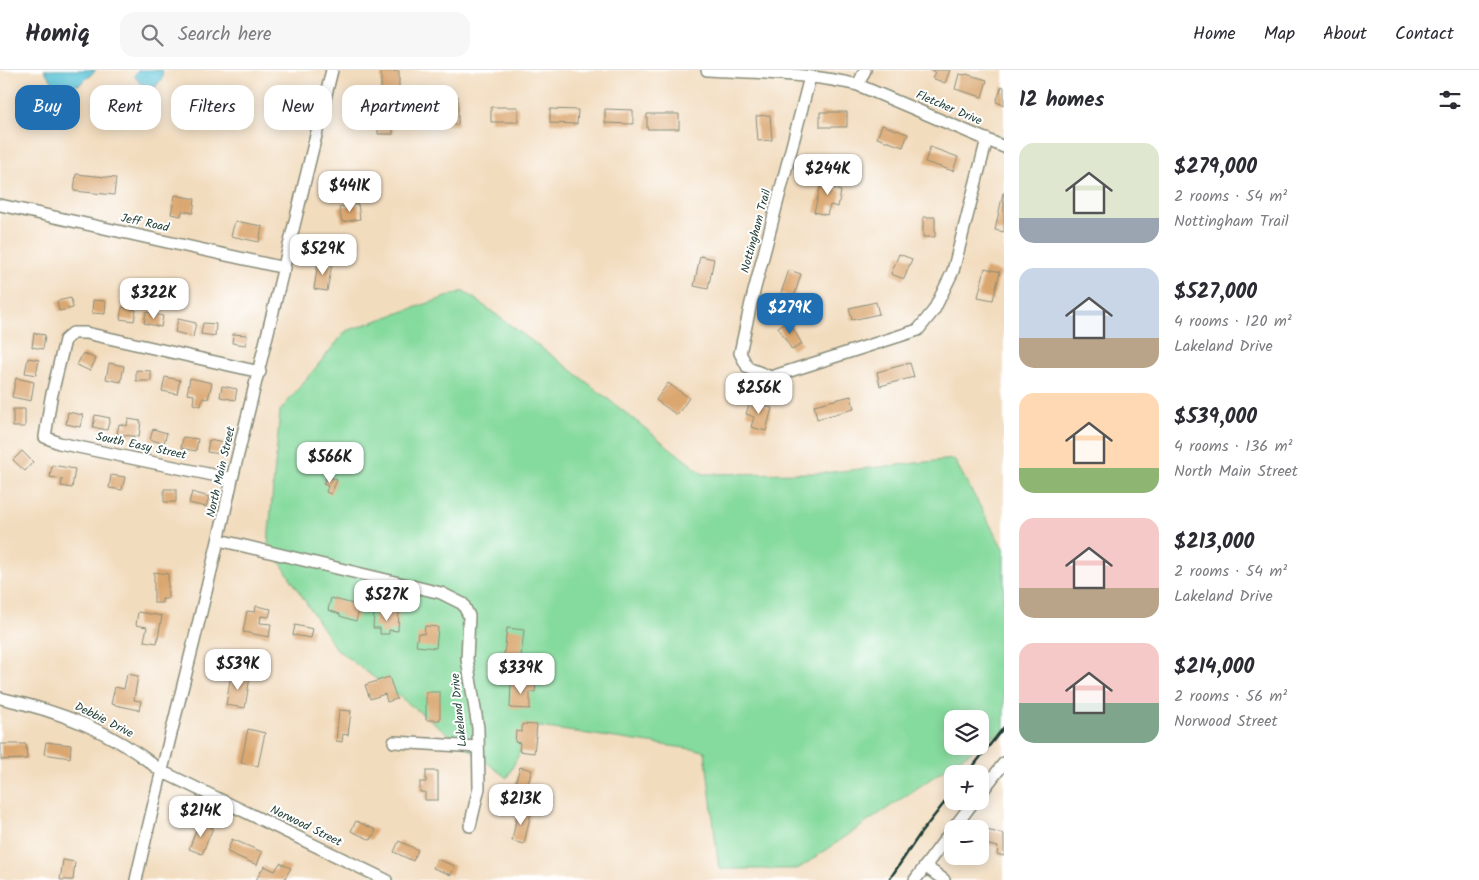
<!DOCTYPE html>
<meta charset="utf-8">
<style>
:root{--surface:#fff;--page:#f7f7f7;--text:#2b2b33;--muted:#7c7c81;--line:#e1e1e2;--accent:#1f6fb2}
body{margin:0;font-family:Kalam,sans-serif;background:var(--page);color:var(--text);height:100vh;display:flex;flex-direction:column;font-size:19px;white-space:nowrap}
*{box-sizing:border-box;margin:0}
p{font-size:16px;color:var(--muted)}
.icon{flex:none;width:28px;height:28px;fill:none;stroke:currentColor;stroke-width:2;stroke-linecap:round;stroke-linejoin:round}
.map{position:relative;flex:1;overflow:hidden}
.panel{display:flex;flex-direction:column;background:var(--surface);width:475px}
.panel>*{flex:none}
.banner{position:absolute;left:15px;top:15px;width:475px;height:45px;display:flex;gap:10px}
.buttons{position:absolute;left:944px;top:640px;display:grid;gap:10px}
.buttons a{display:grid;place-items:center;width:45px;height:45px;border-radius:10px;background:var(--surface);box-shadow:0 2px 12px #0003;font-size:25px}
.price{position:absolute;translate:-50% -42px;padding:0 11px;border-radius:10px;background:#fff;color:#222;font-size:16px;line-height:32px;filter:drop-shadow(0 1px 2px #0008)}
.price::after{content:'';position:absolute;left:50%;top:30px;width:15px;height:11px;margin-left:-8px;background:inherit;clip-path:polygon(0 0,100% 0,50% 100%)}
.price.selected{background:var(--accent);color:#fff}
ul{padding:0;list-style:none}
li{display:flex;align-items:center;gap:15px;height:125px;padding:0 15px}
li span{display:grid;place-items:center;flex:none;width:140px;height:100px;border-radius:15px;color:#555}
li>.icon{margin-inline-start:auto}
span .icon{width:60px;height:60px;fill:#fffc;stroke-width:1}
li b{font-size:21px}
h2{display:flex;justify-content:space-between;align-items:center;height:60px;padding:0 15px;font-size:21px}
.pill{padding:0 18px;border-radius:15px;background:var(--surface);box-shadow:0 2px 12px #0003;font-size:18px;line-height:45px}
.pill.selected{background:var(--accent);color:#fff}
header{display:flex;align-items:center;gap:30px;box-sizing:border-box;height:70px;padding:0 25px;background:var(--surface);border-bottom:1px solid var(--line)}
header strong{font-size:24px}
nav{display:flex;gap:28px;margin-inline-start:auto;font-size:18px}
.search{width:350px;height:45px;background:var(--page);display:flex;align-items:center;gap:12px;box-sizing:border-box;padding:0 18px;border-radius:15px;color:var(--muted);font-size:19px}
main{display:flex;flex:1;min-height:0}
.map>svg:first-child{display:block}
.green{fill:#85da9d;stroke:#528c68}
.water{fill:#5cc5d8;stroke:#3e8186}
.building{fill:#dba771}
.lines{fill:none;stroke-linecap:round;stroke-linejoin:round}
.minor-casing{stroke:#888c79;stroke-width:14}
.minor{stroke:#fff;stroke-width:11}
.rail{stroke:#1f3d34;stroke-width:2.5}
.labels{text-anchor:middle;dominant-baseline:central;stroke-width:4;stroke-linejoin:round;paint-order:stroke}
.street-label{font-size:12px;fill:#1f3d34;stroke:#fff}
</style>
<header>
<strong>Homiq</strong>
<div class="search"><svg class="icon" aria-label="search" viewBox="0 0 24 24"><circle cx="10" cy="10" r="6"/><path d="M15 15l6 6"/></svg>Search here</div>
<nav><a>Home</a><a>Map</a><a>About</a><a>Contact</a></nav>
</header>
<main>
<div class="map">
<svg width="1004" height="810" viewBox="0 0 1004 810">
<rect width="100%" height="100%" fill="#fff"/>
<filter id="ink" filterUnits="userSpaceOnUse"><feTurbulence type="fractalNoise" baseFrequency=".02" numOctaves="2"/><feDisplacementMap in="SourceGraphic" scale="10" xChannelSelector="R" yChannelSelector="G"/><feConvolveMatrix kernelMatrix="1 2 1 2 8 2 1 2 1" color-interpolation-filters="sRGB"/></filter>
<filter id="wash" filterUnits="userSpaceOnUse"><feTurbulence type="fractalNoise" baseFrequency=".0096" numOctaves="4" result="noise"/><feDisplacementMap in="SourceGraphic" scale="20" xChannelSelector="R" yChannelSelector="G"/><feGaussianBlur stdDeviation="1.12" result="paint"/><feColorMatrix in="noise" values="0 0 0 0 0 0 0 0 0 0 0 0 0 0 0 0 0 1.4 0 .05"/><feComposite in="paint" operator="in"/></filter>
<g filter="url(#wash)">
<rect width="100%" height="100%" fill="#f2dcbe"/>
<path class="green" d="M464 221 570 299 703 404 822 403 954 389 1004 480V660L980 676V649H952V676H979L798 799H719L705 681 533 656 507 708 335 578 268 473 280 341 346 261Z"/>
<path class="water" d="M44 0H96L80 14 60 22Z
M139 0H162L163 7 149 25 134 5Z"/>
<g id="blocks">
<path class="building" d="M930 0H950L945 13 932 8 935 2Z
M381 1H399V24H381Z
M959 4 965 5 966 4 987 10 982 27 955 19Z
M1002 16 1004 17V35L996 32Z
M432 26H458V55H442V39H432Z
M491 37H518V52H491Z
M550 39 578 40 577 54 550 53Z
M605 39 633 40V54L605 53Z
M378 40H393V64H378Z
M820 42H847V57H820Z
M647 44H679V59H647Z
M770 45 772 70 758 71 756 46Z
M882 55 908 64 903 77 877 68Z
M930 77 958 87 953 101 925 92Z
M76 104 116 108 114 125 74 121Z
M823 106 838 109 835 119 841 121 838 137 830 135 827 145 814 142Z
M1003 123H1004V162L995 160Z
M175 125 195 129 193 143 182 141 181 146 171 144Z
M358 134 360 149 342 152 339 137Z
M923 147H935V167H923Z
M235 151 262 156 259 172 231 166Z
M899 184 912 189 904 209 891 204Z
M700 186 714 189 708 219 694 216Z
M318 192 332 194 327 221 314 219Z
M985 198 1000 202 993 230 978 227Z
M789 200 801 204 794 227 781 223Z
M71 228 73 238 59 241 57 231Z
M93 230 106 231 105 244 92 243Z
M876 232 879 244 852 250 849 238Z
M122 237 136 240 134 251 120 249Z
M146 242 163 246 161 257 144 253Z
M178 249 196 253 193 267 175 262Z
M788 250 802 274 792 280 778 257Z
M203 253 216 254 215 266 201 264Z
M34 263 45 265 43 279 32 277Z
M233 264 247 265 246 275 232 273Z
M83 283 96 289 90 301 77 295Z
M28 288 39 290 36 305 25 303Z
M109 293 124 296 121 312 106 309Z
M910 293 914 307 880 316 877 302Z
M136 300 151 301V311H136Z
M165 307 180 310 177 324 162 321Z
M16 308 34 312 31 331 12 327Z
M190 308 212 313 208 329 203 328 201 336 193 334 194 325 187 324Z
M668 313 689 328 677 345 656 330Z
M222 316 237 319 235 330 220 327Z
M851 326 854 339 817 349 814 335Z
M750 331 772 338 766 361 751 357 754 347 746 344Z
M13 339H25V357H13Z
M68 342 83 345 80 357 66 354Z
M95 345 110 348 107 360 93 357Z
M128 349 141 351 139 367 117 364 119 354 127 356Z
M153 359 167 363 164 373 150 370Z
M183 367 198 369 196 381 181 378Z
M209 370 224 373 221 384 207 382Z
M22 381 33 392 25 401 13 390Z
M52 395 75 399 72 418 61 416 62 409 50 407Z
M111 405 125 407 122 420 109 418Z
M327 406 337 410 331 424 326 422 328 416 323 414Z
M164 419H176V432H164Z
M192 422 209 427 206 437 189 433Z
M154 502 168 504V529H162V533H154Z
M331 528 360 536 356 551 340 546V544L328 540Z
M256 536 271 539 269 547 261 546 260 553 271 554 269 567 243 562 247 541 255 542Z
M388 540H399L398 561 389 560V564H380V558H373L374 543 387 544Z
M138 542 162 546 157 573 144 571 147 557 136 555Z
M295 555 313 559 311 568 293 565Z
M425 556 438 557 436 578 416 576 418 563 424 564Z
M507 558 524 560 520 595 503 593Z
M127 604 138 606 134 630 141 631 139 640 111 634 115 617 124 619Z
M231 604 250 607 245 638 226 635Z
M389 607 397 629 387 632 385 624 370 629 365 615Z
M511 612 536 613 535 622H530V639L510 638Z
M426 622H440V650H426Z
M339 640 351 641 348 665 343 664 342 672 336 671Z
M522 654 537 655 534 683 519 681 520 673 515 672 516 661 522 662Z
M248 659 265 663 258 696 241 693Z
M46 672 71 675 70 688 44 684Z
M1 674H26L27 689 1 690Z
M520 697 532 700 524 728 512 725Z
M426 701H438V730H425V722H420V712H426Z
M518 739 531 742 524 774 512 771Z
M356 751 376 760 371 770 351 761Z
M199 752 213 758 202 784 189 779Z
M982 759 1004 764V786L997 784 998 777 980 773Z
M232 769 262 782 257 795 227 782Z
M399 771 418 780 413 791 394 782Z
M437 789 455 796 451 805 433 798Z
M63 790 75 792 73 810H60Z
M280 793 291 798 284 810H256L264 796 275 801Z"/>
</g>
</g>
<g filter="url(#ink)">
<use href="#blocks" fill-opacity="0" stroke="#888c79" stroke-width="1"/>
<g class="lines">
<defs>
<path id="minor" d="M707 0C757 3 809 3 858 15L1004 77
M810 7 751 233 740 283 748 298 771 307 918 260 934 240 953 201 987 69
M858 15 865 0
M0 135 285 198
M232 409 59 373 45 367 51 328 65 270 73 263H86L260 302
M219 470 441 523 463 534 469 546 467 589 478 658 479 718 470 756
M0 628C59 641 113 661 161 701L386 810
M394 672 478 677
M980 724 1004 693
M953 759 974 731
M925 796 944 810
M136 810C166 676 203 544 232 409L332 0
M915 810 952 760"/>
</defs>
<use href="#minor" class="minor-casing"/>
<use href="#minor" class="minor"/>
<path class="rail" d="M967 704 1004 657
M889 810 920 764 952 723"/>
</g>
</g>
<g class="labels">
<g class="street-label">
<text transform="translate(949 38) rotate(23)">Fletcher Drive</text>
<text transform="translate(145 153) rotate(12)">Jeff Road</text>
<text transform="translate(756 161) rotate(-75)">Nottingham Trail</text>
<text transform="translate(141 376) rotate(12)">South Easy Street</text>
<text transform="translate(221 402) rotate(-77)">North Main Street</text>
<text transform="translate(459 640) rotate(-96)">Lakeland Drive</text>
<text transform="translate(104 650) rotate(27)">Debbie Drive</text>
<text transform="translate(306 756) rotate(26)">Norwood Street</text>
</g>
</g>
</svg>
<div class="buttons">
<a><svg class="icon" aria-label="layers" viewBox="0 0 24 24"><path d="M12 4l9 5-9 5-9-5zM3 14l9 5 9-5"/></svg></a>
<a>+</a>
<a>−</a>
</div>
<b class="price" style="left:828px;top:126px">$244K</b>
<b class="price" style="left:350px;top:143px">$441K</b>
<b class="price" style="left:323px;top:206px">$529K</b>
<b class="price" style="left:154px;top:250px">$322K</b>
<b class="price selected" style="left:790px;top:265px">$279K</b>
<b class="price" style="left:759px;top:345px">$256K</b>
<b class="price" style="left:330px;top:414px">$566K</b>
<b class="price" style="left:387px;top:552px">$527K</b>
<b class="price" style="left:238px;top:621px">$539K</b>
<b class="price" style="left:521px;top:625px">$339K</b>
<b class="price" style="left:521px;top:756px">$213K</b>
<b class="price" style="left:201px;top:768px">$214K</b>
<div class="banner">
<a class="pill selected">Buy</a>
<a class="pill">Rent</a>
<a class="pill">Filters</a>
<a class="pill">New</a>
<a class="pill">Apartment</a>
</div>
</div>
<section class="panel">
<h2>12 homes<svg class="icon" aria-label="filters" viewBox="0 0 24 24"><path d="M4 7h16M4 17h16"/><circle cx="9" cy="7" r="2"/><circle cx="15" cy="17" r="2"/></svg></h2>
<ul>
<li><span style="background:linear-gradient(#dfe7d0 75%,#9aa5b1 0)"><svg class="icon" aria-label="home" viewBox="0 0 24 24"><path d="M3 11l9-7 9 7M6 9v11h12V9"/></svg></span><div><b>$279,000</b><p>2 rooms · 54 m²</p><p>Nottingham Trail</p></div></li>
<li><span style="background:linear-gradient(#c9d6e8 70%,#b9a48a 0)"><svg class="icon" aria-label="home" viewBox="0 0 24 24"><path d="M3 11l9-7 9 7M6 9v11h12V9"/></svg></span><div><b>$527,000</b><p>4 rooms · 120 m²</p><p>Lakeland Drive</p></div></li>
<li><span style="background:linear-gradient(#ffd9b3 75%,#8fb573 0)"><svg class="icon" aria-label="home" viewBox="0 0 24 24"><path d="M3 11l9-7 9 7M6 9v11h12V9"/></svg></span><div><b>$539,000</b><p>4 rooms · 136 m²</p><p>North Main Street</p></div></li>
<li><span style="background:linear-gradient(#f6c9c9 70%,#b9a48a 0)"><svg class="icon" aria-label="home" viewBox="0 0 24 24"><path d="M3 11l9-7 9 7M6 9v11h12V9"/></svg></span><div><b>$213,000</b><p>2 rooms · 54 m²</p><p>Lakeland Drive</p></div></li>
<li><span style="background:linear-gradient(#f6c9c9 60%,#7fa58c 0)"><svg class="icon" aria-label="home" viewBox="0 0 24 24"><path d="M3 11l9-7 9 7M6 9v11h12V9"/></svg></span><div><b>$214,000</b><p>2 rooms · 56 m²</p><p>Norwood Street</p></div></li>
</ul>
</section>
</main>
